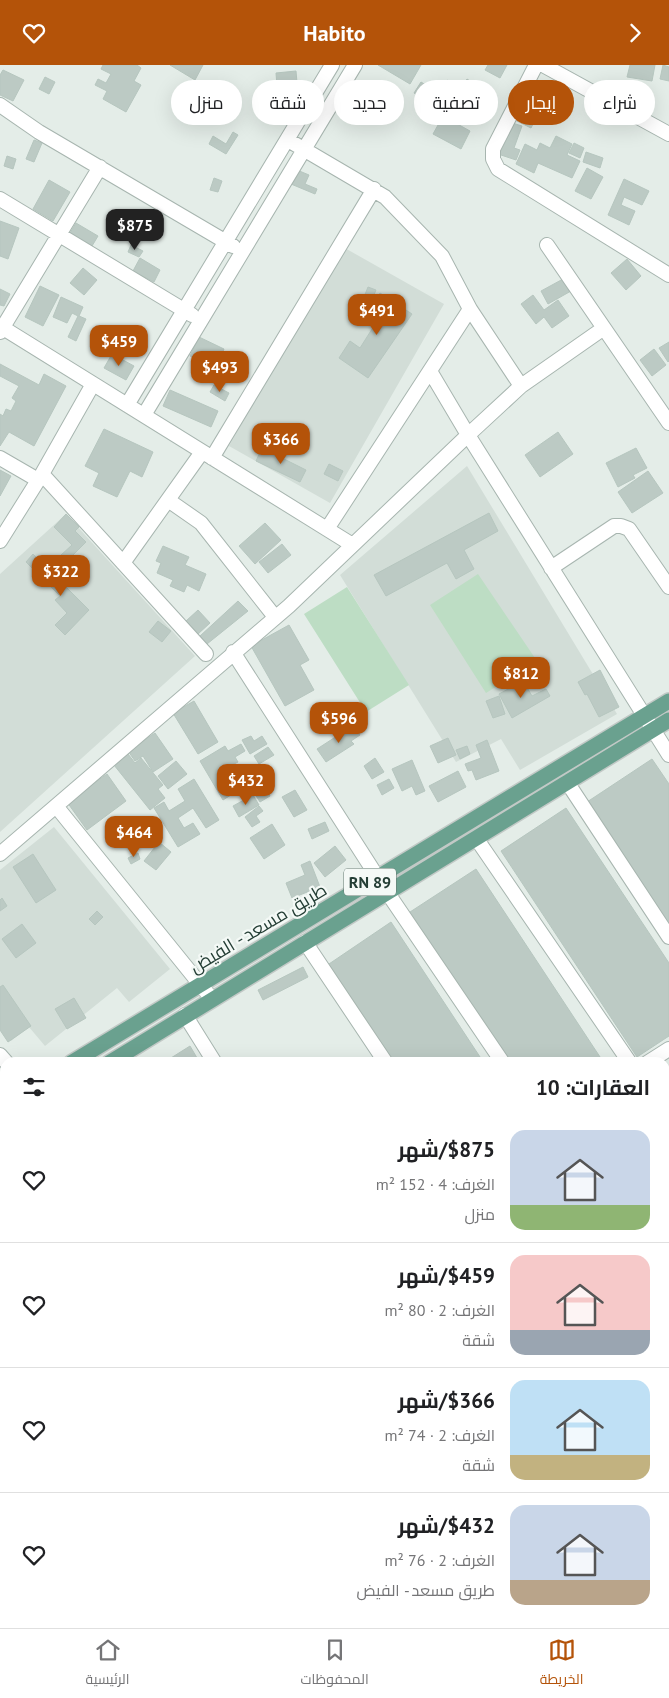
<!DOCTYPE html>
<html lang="ar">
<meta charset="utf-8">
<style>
:root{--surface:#fff;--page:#f2f2f2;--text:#202124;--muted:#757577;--line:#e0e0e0;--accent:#b45309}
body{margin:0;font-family:"PT Sans",Cairo,sans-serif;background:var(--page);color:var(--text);direction:rtl;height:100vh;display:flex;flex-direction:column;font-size:19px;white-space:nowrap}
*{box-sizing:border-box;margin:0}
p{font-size:16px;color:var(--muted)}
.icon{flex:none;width:28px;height:28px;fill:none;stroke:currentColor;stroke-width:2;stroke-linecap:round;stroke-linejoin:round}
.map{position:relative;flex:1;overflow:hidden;direction:ltr}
.side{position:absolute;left:0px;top:992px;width:670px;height:571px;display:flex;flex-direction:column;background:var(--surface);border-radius:15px 15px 0 0;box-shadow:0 5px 20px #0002;direction:rtl}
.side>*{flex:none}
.guide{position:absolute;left:15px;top:15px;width:640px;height:45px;direction:rtl;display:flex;gap:10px}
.price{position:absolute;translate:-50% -42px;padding:0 11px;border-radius:10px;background:var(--accent);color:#fff;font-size:16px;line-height:32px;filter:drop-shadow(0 1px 2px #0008)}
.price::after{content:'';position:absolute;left:50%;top:30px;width:15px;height:11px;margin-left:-8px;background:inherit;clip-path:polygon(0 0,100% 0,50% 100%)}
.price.active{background:#222;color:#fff}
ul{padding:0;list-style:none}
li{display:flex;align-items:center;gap:15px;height:125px;padding:0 20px}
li+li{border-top:1px solid var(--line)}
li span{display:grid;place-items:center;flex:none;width:140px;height:100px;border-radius:15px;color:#555}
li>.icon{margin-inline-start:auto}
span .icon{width:60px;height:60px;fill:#fffc;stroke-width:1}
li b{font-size:21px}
h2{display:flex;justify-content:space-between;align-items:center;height:60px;padding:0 20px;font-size:21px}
.chip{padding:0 18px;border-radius:22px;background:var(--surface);box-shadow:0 5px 20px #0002;font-size:18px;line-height:45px}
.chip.active{background:var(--accent);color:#fff}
header{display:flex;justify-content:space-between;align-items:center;height:65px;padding:0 20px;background:var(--accent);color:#fff;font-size:22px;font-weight:700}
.tab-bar{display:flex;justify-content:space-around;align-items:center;height:70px;border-top:1px solid var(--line);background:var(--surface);font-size:14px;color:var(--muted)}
.tab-bar a{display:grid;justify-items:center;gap:2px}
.tab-bar .active{color:var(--accent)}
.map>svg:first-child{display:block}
.built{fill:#d2ddd7}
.pitch{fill:#bdddc4}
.building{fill:#bccac4;stroke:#b6c6bf}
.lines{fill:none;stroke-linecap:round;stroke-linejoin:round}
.minor-casing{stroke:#a7b5af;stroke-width:16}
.primary-casing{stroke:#c2c9c6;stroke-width:18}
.minor{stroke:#fff;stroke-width:14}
.primary{stroke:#6aa18f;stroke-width:15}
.labels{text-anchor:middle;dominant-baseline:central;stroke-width:4.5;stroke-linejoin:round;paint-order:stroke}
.shield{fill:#f4f9f6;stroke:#62766f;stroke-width:1}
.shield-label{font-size:16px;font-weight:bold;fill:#243e35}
.street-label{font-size:18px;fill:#243e35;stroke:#f4f9f6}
</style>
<header><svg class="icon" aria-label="forward" viewBox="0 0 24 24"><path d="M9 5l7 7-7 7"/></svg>Habito<svg class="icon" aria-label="heart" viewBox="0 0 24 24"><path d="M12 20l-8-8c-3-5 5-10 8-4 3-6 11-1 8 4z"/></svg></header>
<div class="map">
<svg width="669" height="1563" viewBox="0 0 669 1563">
<rect width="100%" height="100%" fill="#e4ede8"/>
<path class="built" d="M343 182 444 239 330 438 229 381Z
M467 401 617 649 520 705 501 674 456 697 340 510Z
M66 449 195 591 0 767V509Z
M54 762 170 904 129 937 117 923 45 981 29 962 11 976 0 963V805Z"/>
<path class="pitch" d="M478 509 537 596 486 628 430 540Z
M347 522 409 620 366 647 304 549Z"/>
<path class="building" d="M103 0H137L141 3 134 16 141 20 126 47 103 34 107 26 95 20 98 14 106 18 111 9 101 4Z
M170 0H203L195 15Z
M378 0H421L410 19Z
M488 0H507L500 13 485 5Z
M630 0H655L652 16 627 12Z
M663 0 669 2V16L660 14Z
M3 5 24 15 13 36 0 30V10Z
M296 6 298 29 283 30 282 20 277 21 276 8Z
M45 12 55 17 49 29 39 24Z
M467 14 473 18 467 27 480 35 486 25 493 29 480 49 472 44 468 52 433 31 429 38 414 28 421 17 439 28 447 15 461 24Z
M355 15 365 22 358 33 348 26Z
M268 23 290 35 280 56 257 44Z
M521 36 540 45 531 63 513 54Z
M443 51 470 66 461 84 433 69Z
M509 57 522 61 514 83 520 85 516 95 498 89Z
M233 67 238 70 226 89 209 79 213 71 226 79Z
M556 71 572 79 567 90 580 96 572 113 538 98 534 108 516 99 525 79 537 85 540 78 550 83Z
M34 75 42 78 34 97 26 94Z
M574 78 584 83 580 93 569 88Z
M586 87 603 93 600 103 583 97Z
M7 91 16 94 13 104 4 101Z
M587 103 603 112 591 134 575 126Z
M297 105 309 110 305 119 317 124 315 129 291 119Z
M214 113 222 116 218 127 210 125Z
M624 114 649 126 642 140 624 132 621 140 635 146 629 160 608 150Z
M49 115 70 127 53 156 33 144Z
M0 156 19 163 8 194 0 191Z
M76 158 98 171 92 181 70 168Z
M131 180 143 186 139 192 128 187Z
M140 193 160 205 154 217 133 206Z
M627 194 641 211 626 225 611 208Z
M83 203 97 215 84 230 70 218Z
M563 214 571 226 548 239 541 226Z
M40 221 59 230 43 261 25 252Z
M368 222 376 225 365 250 358 247Z
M0 224 10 229 4 241 0 240Z
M380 228 412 249 368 313 339 293 350 276 360 283 379 253 368 246Z
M533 230 544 245 558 235 569 251 552 263 544 252 536 259 521 239Z
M61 232 83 242 79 251 86 254 76 276 68 272 78 251 72 248 67 258 53 252Z
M125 268 146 281 140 291 119 278Z
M199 272 224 284 216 302 190 291Z
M669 277V296L668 297 659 283Z
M654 284 666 300 652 311 640 295Z
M112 289 134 301 126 315 104 303Z
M0 299 39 320 44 309 66 321 34 381 9 367 0 381V349L3 351 6 344 11 346 16 336 12 333 19 321 0 311Z
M214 320 229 328 225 336 210 327Z
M170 325 218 346 211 362 163 341Z
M104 364 153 387 142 412 130 406 117 432 93 421 99 408 85 401Z
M558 367 573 389 540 412 525 390Z
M262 383 306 405 300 417 256 396Z
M636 383 647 403 633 410 635 413 618 422 606 398Z
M329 399 343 406 338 416 324 409Z
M0 405 11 411 0 431Z
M648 406 663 428 632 448 618 427Z
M489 448 498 466 464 485 474 504 456 514 447 498 386 531 374 510Z
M66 449 79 462 75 466 86 477 67 496 61 490 72 480 54 462Z
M265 458 281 475 255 499 239 481Z
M282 479 291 490 268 508 259 497Z
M163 481 189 492 185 500 206 509 199 526 187 520 184 527 170 521 173 515 157 508 161 498 156 496Z
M33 489 89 545 65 570 55 560 67 548 55 535 60 531 26 497Z
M238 536 248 546 207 579 200 571Z
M198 545 210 558 198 569 186 556Z
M158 556 171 566 162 577 149 567Z
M289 560 309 595 300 600 314 625 285 641 251 581Z
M600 605 619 642 599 652 587 629 585 630 578 617Z
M523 616 532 631 546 624 550 631 512 653 499 629Z
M499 631 505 649 493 653 486 636Z
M194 636 218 677 198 689 173 648Z
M354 660 360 670 351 676 354 679 326 697 317 684Z
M155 668 173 694 153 707 143 691 135 696 128 686Z
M251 671 254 676 262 671 267 679 250 689 242 675Z
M448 673 456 690 438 698 430 681Z
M487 675 499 706 476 715 472 705 468 706 465 699 481 693 476 680Z
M241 679 245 686 235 692 238 697 232 700 245 721 223 735 200 696 225 681 228 686Z
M467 681 470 689 460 694 456 685Z
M268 682 274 690 259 699 254 691Z
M128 689 135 698 141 693 163 720 158 724 165 733 150 745 114 700Z
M375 693 384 707 372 714 364 701Z
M652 694 669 719V861L587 737Z
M412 695 425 726 416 730 412 721 402 726 392 704Z
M176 696 187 709 168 724 158 711Z
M458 706 466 722 438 737 429 721Z
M107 709 126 736 87 765 67 737Z
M194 714 219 755 206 763 193 743 178 753 184 763 193 758 200 769 178 782 154 743 164 737 169 746 185 736 178 724Z
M389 714 394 723 382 730 377 720Z
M264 720 270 731 260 737 253 726Z
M295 725 307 745 294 752 282 732Z
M253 730 259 740 239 752 233 741Z
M259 741 263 746 256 751 260 757 252 762 245 752Z
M566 743 669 898V971L637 992 501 786Z
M325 757 329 766 312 774 308 764Z
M272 759 285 780 264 794 250 773Z
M159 777 171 787 156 805 144 796Z
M335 781 346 795 325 812 314 798Z
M138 788 140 794 131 799 128 793Z
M33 789 56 825 36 838 13 802Z
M310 796 320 822 292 833 286 818 305 810 301 800Z
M476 804 604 998H510L410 847Z
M2 833 7 841 0 846V835Z
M97 846 103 852 95 860 89 854Z
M391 857 484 998H390L326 901Z
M22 859 36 878 16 893 2 874Z
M303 902 308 912 263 935 258 925Z
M3 920 31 961 8 977 0 965V922Z
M74 933 86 953 67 964 55 944Z
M190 981 200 998H163Z
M5 1090V1159L0 1150V1093Z
M669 1100V1111L665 1113V1102Z
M669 1202V1223L668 1224 665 1218V1204Z
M0 1234 5 1242V1248L0 1251Z
M5 1272V1289L0 1281V1275Z
M665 1272 669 1280V1286L665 1288Z
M1 1291 5 1298V1328L0 1330Z"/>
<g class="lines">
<defs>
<path id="minor" d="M536 0 493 84V94L498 104 669 210
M543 0 669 69
M0 40 39 67 233 181
M288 75 385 132 442 191 470 244 327 464
M0 134 192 250
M547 180 669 358
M0 261 351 479
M0 267 100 102
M430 306 468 370 521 321 470 244
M521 321 604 263
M127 340 332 0
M144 350 355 0
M0 393 38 415
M212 393 374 124
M42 409 206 589
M168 435 201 458 275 552
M0 476 42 409 93 319
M123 498 202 387
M551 503 614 461H621L629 464 669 522
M233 587 387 827 503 998
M567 717 669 872
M56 741 212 934
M476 773 630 998
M0 789 289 541 468 370 669 690
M305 877 386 998
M185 950 215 998
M0 990 7 998
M647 998 669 984
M665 1050 669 1055
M0 1169 5 1178
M665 1245 669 1251
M665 1356 669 1355"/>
<path id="primary" d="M71 998 669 636
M109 998 669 655
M0 1040 5 1037
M0 1064 5 1061"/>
</defs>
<use href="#minor" class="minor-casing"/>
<use href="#primary" class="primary-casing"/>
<use href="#minor" class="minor"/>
<use href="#primary" class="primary"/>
</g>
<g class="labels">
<rect class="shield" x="344" y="803.5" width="52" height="27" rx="4"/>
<g class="shield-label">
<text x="370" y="817">RN 89</text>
</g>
<g class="street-label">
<text transform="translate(258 863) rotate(-31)">طريق مسعد - الفيض</text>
</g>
</g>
</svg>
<b class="price active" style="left:135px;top:186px">$875</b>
<b class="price" style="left:377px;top:271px">$491</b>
<b class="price" style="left:119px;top:302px">$459</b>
<b class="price" style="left:220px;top:328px">$493</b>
<b class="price" style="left:281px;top:400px">$366</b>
<b class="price" style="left:61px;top:532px">$322</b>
<b class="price" style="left:521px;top:634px">$812</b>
<b class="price" style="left:339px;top:679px">$596</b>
<b class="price" style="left:246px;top:741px">$432</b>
<b class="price" style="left:134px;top:793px">$464</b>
<div class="guide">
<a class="chip">شراء</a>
<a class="chip active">إيجار</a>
<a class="chip">تصفية</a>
<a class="chip">جديد</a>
<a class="chip">شقة</a>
<a class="chip">منزل</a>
</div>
<section class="side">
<h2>العقارات: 10<svg class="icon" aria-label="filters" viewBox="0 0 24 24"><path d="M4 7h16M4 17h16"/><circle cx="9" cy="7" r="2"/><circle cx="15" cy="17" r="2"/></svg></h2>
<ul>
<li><span style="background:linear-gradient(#c9d6e8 75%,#8fb573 0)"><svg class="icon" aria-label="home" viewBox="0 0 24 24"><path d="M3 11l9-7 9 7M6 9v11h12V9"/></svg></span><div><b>$875/شهر</b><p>الغرف: 4 · 152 m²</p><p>منزل</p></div><svg class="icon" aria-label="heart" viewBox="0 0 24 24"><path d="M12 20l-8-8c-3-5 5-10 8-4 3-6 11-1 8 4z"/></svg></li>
<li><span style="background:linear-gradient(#f6c9c9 75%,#9aa5b1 0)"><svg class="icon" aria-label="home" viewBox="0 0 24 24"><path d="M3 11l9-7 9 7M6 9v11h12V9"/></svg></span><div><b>$459/شهر</b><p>الغرف: 2 · 80 m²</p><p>شقة</p></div><svg class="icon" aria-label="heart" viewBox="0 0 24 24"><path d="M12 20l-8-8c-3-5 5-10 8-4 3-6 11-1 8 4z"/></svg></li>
<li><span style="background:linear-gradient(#bfe0f5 75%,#c2b280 0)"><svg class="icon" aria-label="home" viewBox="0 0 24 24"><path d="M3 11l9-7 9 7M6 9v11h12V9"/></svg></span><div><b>$366/شهر</b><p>الغرف: 2 · 74 m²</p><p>شقة</p></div><svg class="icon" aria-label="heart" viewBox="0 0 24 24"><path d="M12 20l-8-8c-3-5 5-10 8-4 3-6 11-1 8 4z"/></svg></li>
<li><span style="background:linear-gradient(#c9d6e8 75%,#b9a48a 0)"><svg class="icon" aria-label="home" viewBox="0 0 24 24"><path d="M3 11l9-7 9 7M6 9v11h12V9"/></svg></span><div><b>$432/شهر</b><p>الغرف: 2 · 76 m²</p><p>طريق مسعد - الفيض</p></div><svg class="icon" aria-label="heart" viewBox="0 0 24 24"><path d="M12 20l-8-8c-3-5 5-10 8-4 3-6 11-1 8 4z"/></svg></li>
</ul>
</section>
</div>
<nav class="tab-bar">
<a class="active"><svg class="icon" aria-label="map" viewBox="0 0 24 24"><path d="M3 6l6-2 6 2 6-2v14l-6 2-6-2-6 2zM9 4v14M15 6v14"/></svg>الخريطة</a>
<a><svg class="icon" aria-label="saved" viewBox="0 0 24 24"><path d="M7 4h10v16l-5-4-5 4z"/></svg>المحفوظات</a>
<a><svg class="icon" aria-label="home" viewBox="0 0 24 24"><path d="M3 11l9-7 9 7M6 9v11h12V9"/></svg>الرئيسية</a>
</nav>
